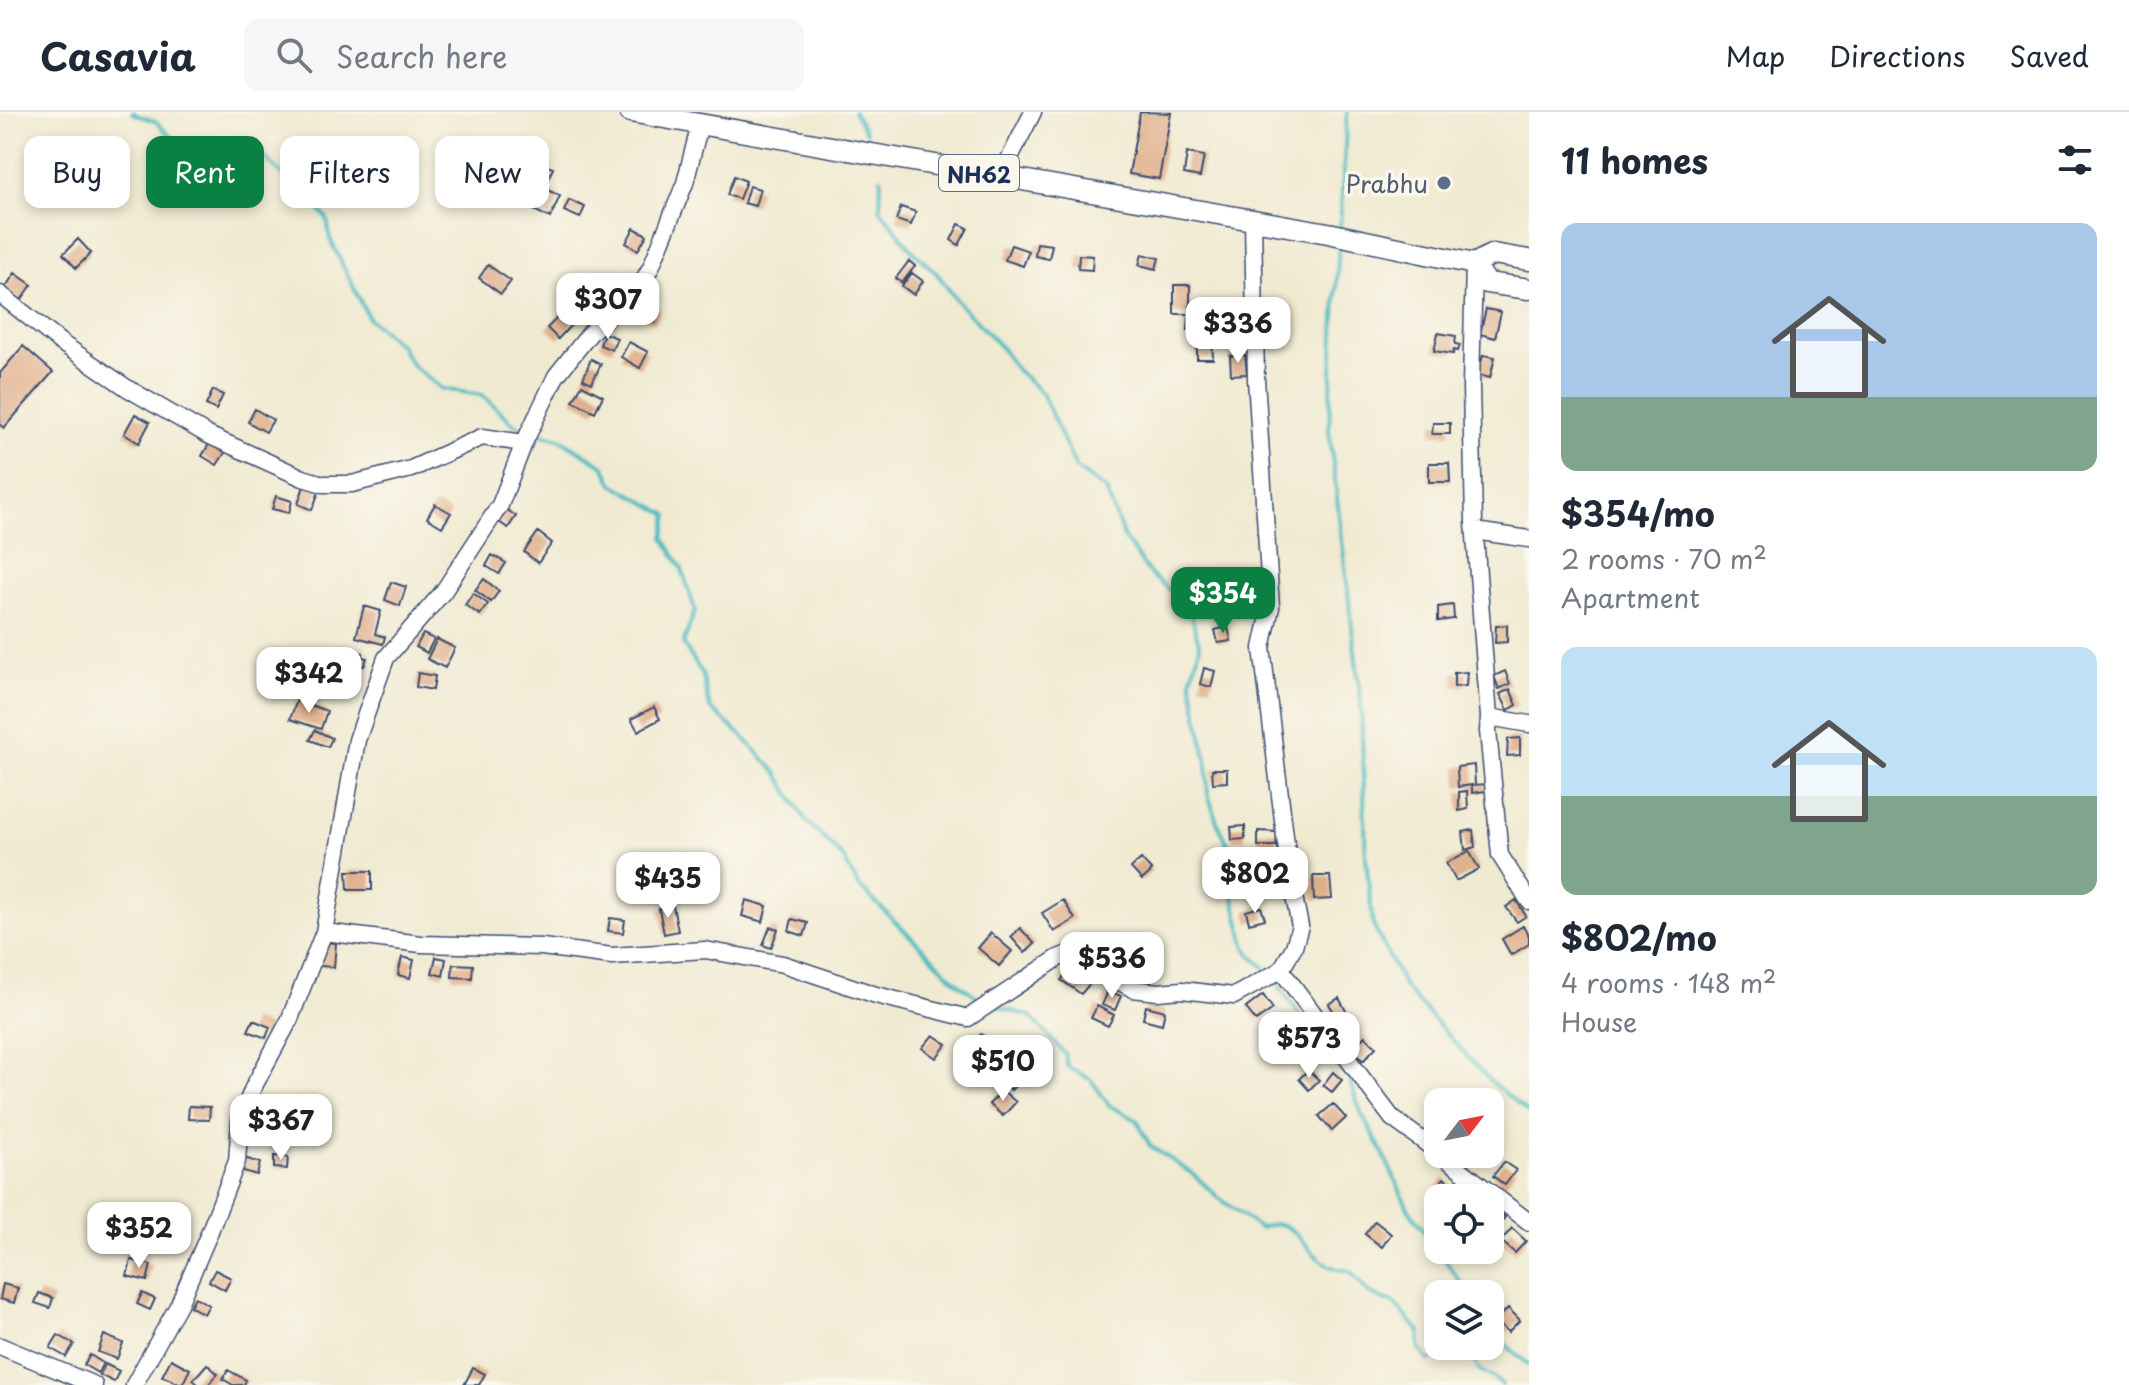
<!DOCTYPE html>
<meta charset="utf-8">
<style>
:root{--surface:#fff;--page:#f6f6f7;--text:#1f2937;--muted:#747a83;--line:#e0e1e3;--accent:#0b8043}
body{margin:0;font-family:"Playpen Sans",sans-serif;background:var(--page);color:var(--text);height:100vh;display:flex;flex-direction:column;font-size:30px;white-space:nowrap}
*{box-sizing:border-box;margin:0}
p{font-size:26px;color:var(--muted)}
.icon{flex:none;width:44px;height:44px;fill:none;stroke:currentColor;stroke-width:2;stroke-linecap:round;stroke-linejoin:round}
.map{position:relative;flex:1;overflow:hidden}
.panel{display:flex;flex-direction:column;background:var(--surface);width:600px}
.panel>*{flex:none}
.banner{position:absolute;left:24px;top:24px;width:760px;height:72px;display:flex;gap:16px}
.needle{width:52px;rotate:58deg}
.buttons{position:absolute;left:1424px;top:976px;display:grid;gap:16px}
.buttons a{display:grid;place-items:center;width:80px;height:80px;border-radius:16px;background:var(--surface);box-shadow:0 4px 12px #0003;font-size:40px}
.price{position:absolute;translate:-50% -68px;padding:0 18px;border-radius:16px;background:#fff;color:#222;font-size:26px;line-height:52px;filter:drop-shadow(0 2px 4px #0008)}
.price::after{content:'';position:absolute;left:50%;top:48px;width:24px;height:18px;margin-left:-12px;background:inherit;clip-path:polygon(0 0,100% 0,50% 100%)}
.price.active{background:var(--accent);color:#fff}
ul{padding:0;list-style:none}
li{display:grid;align-content:center;gap:16px;height:424px;padding:0 32px}
li span{display:grid;place-items:center;height:248px;border-radius:16px;color:#555}
li>.icon{margin-inline-start:auto}
span .icon{width:144px;height:144px;fill:#fffc;stroke-width:1}
li b{font-size:34px}
h2{display:flex;justify-content:space-between;align-items:center;height:96px;padding:0 32px;font-size:34px}
.tag{padding:0 28px;border-radius:16px;background:var(--surface);box-shadow:0 4px 12px #0003;font-size:28px;line-height:72px}
.tag.active{background:var(--accent);color:#fff}
header{display:flex;align-items:center;gap:48px;box-sizing:border-box;height:112px;padding:0 40px;background:var(--surface);border-bottom:2px solid var(--line)}
header strong{font-size:38px}
nav{display:flex;gap:44px;margin-inline-start:auto;font-size:28px}
.search{width:560px;height:72px;background:var(--page);display:flex;align-items:center;gap:20px;box-sizing:border-box;padding:0 28px;border-radius:16px;color:var(--muted);font-size:30px}
main{display:flex;flex:1;min-height:0}
.map>svg:first-child{display:block}
.lines{fill:none;stroke-linecap:round;stroke-linejoin:round}
.stream{stroke:#4cbbc1;stroke-width:4}
.building{fill:#e0b08c}
.minor-casing{stroke:#3b4b6f;stroke-width:19}
.major-casing{stroke:#3b4b6f;stroke-width:23}
.minor{stroke:#fff;stroke-width:16}
.major{stroke:#fff;stroke-width:20}
.service-dot{fill:#5c6f8a;stroke:#fbf7ec;stroke-width:3}
.labels{text-anchor:middle;dominant-baseline:central;stroke-width:7;stroke-linejoin:round;paint-order:stroke}
.shield{fill:#fbf7ec;stroke:#5e6b89;stroke-width:2}
.shield-label{font-size:22px;font-weight:bold;fill:#1b2f5e}
.service-label{font-size:24px;fill:#4e5e75;stroke:#fbf7ec;text-anchor:end}
</style>
<header>
<strong>Casavia</strong>
<div class="search"><svg class="icon" aria-label="search" viewBox="0 0 24 24"><circle cx="10" cy="10" r="6"/><path d="M15 15l6 6"/></svg>Search here</div>
<nav><a>Map</a><a>Directions</a><a>Saved</a></nav>
</header>
<main>
<div class="map">
<svg width="1529" height="1273" viewBox="0 0 1529 1273">
<rect width="100%" height="100%" fill="#fbf7ec"/>
<filter id="ink" filterUnits="userSpaceOnUse"><feTurbulence type="fractalNoise" baseFrequency=".0125" numOctaves="2"/><feDisplacementMap in="SourceGraphic" scale="16" xChannelSelector="R" yChannelSelector="G"/><feConvolveMatrix kernelMatrix="1 2 1 2 8 2 1 2 1" color-interpolation-filters="sRGB"/></filter>
<filter id="wash" filterUnits="userSpaceOnUse"><feTurbulence type="fractalNoise" baseFrequency=".006" numOctaves="4" result="noise"/><feDisplacementMap in="SourceGraphic" scale="32" xChannelSelector="R" yChannelSelector="G"/><feGaussianBlur stdDeviation="1.8" result="paint"/><feColorMatrix in="noise" values="0 0 0 0 0 0 0 0 0 0 0 0 0 0 0 0 0 1.4 0 .05"/><feComposite in="paint" operator="in"/></filter>
<g filter="url(#wash)">
<rect width="100%" height="100%" fill="#f0ead1"/>
<g class="lines">
<path class="stream" d="M132 0C139 6 147 5 155 9 161 13 166 22 173 26 202 44 229 44 263 44L327 106 330 127 369 207 400 233 412 253 442 277 482 283 514 312 524 317
M854 0 866 21
M881 66 880 97 910 136 938 163 958 190 999 233 1016 257 1042 281 1076 356 1106 378 1124 426 1151 463 1188 493 1200 535 1191 568 1207 652 1208 682 1217 710 1228 732V761L1245 833 1250 842 1270 861
M1340 116 1347 0
M1339 129 1329 318 1361 591 1366 746 1373 813 1405 876 1489 968 1529 1001
M532 320 560 327 604 354 613 372 668 403 664 426 682 457 695 498 683 532 702 561 710 596 743 625 778 662 806 709 842 744 858 773 958 871 983 889
M1275 868 1329 944 1344 954 1362 1003 1381 1037 1408 1096 1438 1138
M994 894 1030 904 1065 942 1067 954 1091 968 1110 994 1137 1008 1150 1034 1193 1062 1219 1086 1259 1116C1266 1115 1271 1111 1278 1112 1304 1116 1311 1158 1350 1159L1368 1180 1383 1188 1393 1190 1420 1220 1419 1235 1428 1248C1443 1244 1457 1236 1472 1248 1475 1250 1477 1255 1480 1258 1488 1263 1495 1266 1502 1273
M1438 1138 1469 1182
M1490 1212 1500 1228 1529 1253"/>
</g>
<g id="blocks">
<path class="building" d="M1140 0 1171 1 1159 67 1129 62Z
M1187 41 1204 44 1200 65 1184 62Z
M539 51 553 56 546 72 533 67Z
M734 64 746 69 739 87 727 83Z
M533 71 560 84 550 106 522 92Z
M749 74 760 77 755 94 744 91Z
M569 88 585 95 580 106 564 99Z
M901 95 916 100 911 113 896 108Z
M959 112 968 116 959 133 951 128Z
M634 116 647 123 638 138 626 131Z
M78 127 91 141 76 156 63 142Z
M1037 131 1052 133 1049 147 1035 144Z
M1011 133 1029 139 1023 154 1005 148Z
M1142 142 1159 146 1156 157 1139 153Z
M1079 143 1093 144 1092 158 1078 157Z
M909 149 915 154 902 171 896 166Z
M488 153 511 169 501 182 479 166Z
M15 161 32 173 21 188 5 176Z
M912 161 923 169 914 183 902 174Z
M597 169 610 177 602 189 589 181Z
M1174 173H1190V202H1174Z
M645 192 660 198 655 211 640 205Z
M1486 197 1501 200 1495 226 1480 222Z
M561 202 572 212 558 227 547 216Z
M1189 205 1203 206 1202 218H1188Z
M604 221 617 226 612 238 600 233Z
M1438 221 1456 224 1455 232 1460 233 1458 239 1454 238 1453 242 1434 239Z
M1197 223H1212L1213 247H1197Z
M629 230 648 240 640 256 621 245Z
M23 234 53 260 4 316 0 313V261Z
M1245 243 1247 262 1231 263 1230 244Z
M1483 243 1495 245 1490 266 1478 263Z
M591 247 601 252 592 271 583 267Z
M582 273 603 284 595 300 573 289Z
M213 278 223 283 216 298 206 293Z
M255 297 273 308 266 320 248 310Z
M135 302 150 310 139 331 124 322Z
M1433 311H1450V322H1432Z
M211 329 226 339 217 353 202 344Z
M1429 351H1449L1450 370H1429Z
M305 371 320 377 312 398 298 392Z
M276 384 292 389 289 401 272 397Z
M435 392 451 401 442 415 427 406Z
M504 396 516 404 508 416 496 408Z
M538 420 552 431 538 451 524 440Z
M492 443 506 451 499 462 486 454Z
M484 467 499 479 491 490 475 478Z
M391 470 406 475 400 494 385 488Z
M473 481 488 492 480 503 465 493Z
M1453 493 1454 507 1438 509V495Z
M364 494 381 499 375 522 385 525 383 532 356 525Z
M1507 513V530L1495 531 1496 514Z
M1228 515 1231 529 1218 531 1215 518Z
M423 522 434 527 427 541 416 535Z
M437 527 455 536 445 556 427 547Z
M344 535 363 541 362 545 367 546 364 554 360 553 358 558 339 552Z
M1204 556 1215 559 1211 575 1200 572Z
M1505 559 1510 572 1499 577 1494 564Z
M1467 560 1466 574 1454 575V561Z
M418 561 435 564 433 578 416 575Z
M1510 577 1517 593 1508 598 1500 582Z
M297 588 327 599 321 617 290 607Z
M654 595 660 607 638 619 631 607Z
M315 618 332 626 328 635 310 628Z
M1520 626V643L1507 644 1508 627Z
M1474 653 1475 673 1486 672V679L1472 681V673L1458 675 1457 655Z
M1212 657H1227V670L1213 671Z
M1467 679 1468 697 1459 699V680Z
M1245 714V727L1232 728 1231 715Z
M1473 718 1475 735 1465 738 1463 720Z
M1258 719 1277 720 1276 734H1258Z
M1469 739 1479 757 1456 769 1446 751Z
M1141 747 1152 759 1142 768 1131 756Z
M347 759H372V778H348Z
M1313 764H1330L1332 787 1314 788Z
M679 770 681 786 655 790 652 774Z
M746 788 767 794 763 810 742 804Z
M1063 788 1075 807 1054 820 1042 801Z
M1516 788 1526 804 1517 810 1506 795Z
M673 794 678 819 664 822 659 797Z
M1261 795 1265 807 1249 811 1246 799Z
M610 806 625 808 623 821 608 819Z
M792 807 808 811 804 824 789 819Z
M1523 814 1529 824V832L1511 843 1502 827Z
M770 815 778 817 771 836 763 833Z
M1020 816 1035 832 1025 841 1011 825Z
M991 821 1012 839 999 854 978 836Z
M322 830 336 831 334 855 320 854Z
M402 845 414 848 410 866 398 863Z
M436 845 446 847 443 864 432 861Z
M453 852 473 853 472 866 452 865Z
M1073 854 1093 868 1081 882 1061 868Z
M1108 879 1121 884 1115 898 1102 893Z
M1263 883 1273 897 1256 909 1246 896Z
M1339 886 1346 899 1337 905 1329 892Z
M1097 894 1114 903 1108 914 1091 906Z
M1146 894 1165 899 1162 912 1143 907Z
M253 908 270 915 266 926 248 919Z
M981 922 994 932 985 942 972 932Z
M933 923 947 932 936 946 922 936Z
M1365 924 1376 935 1363 949 1352 937Z
M998 940 1023 966 1011 978 986 952Z
M1308 958 1319 968 1309 978 1299 967Z
M1333 960 1342 968 1332 980 1323 973Z
M1003 979 1016 990 1003 1004 989 992Z
M1333 992 1346 1006 1332 1019 1319 1004Z
M189 994 210 995 209 1008 188 1007Z
M258 1019 279 1021 278 1033 256 1031Z
M274 1044 288 1045 287 1057 274 1056Z
M244 1046 260 1051 257 1063 240 1058Z
M1504 1050 1516 1058 1505 1073 1493 1064Z
M1444 1066 1456 1077 1448 1085 1437 1075Z
M1496 1097 1505 1105 1496 1116 1490 1111V1104Z
M1375 1109 1391 1122 1382 1135 1365 1122Z
M1512 1116 1526 1129 1515 1141 1501 1129Z
M131 1148 151 1153 147 1169 127 1164Z
M215 1158 231 1166 225 1178 209 1169Z
M3 1172 18 1176 14 1191 0 1187Z
M39 1181 53 1186 50 1196 35 1191Z
M142 1181 155 1187 150 1198 137 1192Z
M195 1185 209 1193 204 1202 190 1194Z
M1508 1196 1520 1208 1508 1220 1496 1209Z
M58 1223 74 1232 66 1245 50 1236Z
M104 1223 123 1231 117 1247 98 1240Z
M90 1243 103 1251 98 1261 84 1253Z
M171 1247 190 1257 182 1273 162 1264Z
M105 1252 119 1259 114 1270 100 1263Z
M207 1252 218 1262 208 1273H199L193 1268Z
M473 1256 485 1262 479 1273H464Z
M228 1258 246 1268 244 1273H233L223 1267Z"/>
</g>
</g>
<g filter="url(#ink)">
<use href="#blocks" fill-opacity="0" stroke="#3b4b6f" stroke-width="2"/>
<g class="lines">
<defs>
<path id="minor" d="M1000 65 1033 0
M1253 108 1256 267 1271 495 1262 536 1290 765 1300 814 1294 835 1281 858
M1474 152 1471 274 1474 411 1489 605 1488 619 1500 743 1529 789
M0 182 60 230 127 276 208 323 303 366 323 372H352L411 357 482 325 524 331
M1475 419 1529 427
M1489 605 1529 612
M324 820 421 832 542 835 612 844 705 838 783 852 876 883 968 906 1058 846 1068 842 1133 877 1158 880 1182 878 1234 884 1281 858 1392 1006 1438 1040
M1440 1042 1529 1110
M0 1234 94 1273
M134 1273 179 1192 208 1124 237 1049 240 1009 253 976 289 909 324 820 357 628 386 546 443 480 500 393 524 331 556 264 591 220 640 174 651 155 685 71 700 12"/>
<path id="major" d="M630 0 1328 121 1474 152 1493 142 1529 148
M1474 152 1487 171 1529 177"/>
</defs>
<use href="#minor" class="minor-casing"/>
<use href="#major" class="major-casing"/>
<use href="#minor" class="minor"/>
<use href="#major" class="major"/>
</g>
</g>
<circle class="service-dot" cx="1444" cy="71" r="8"/>
<g class="labels">
<rect class="shield" x="939" y="43" width="80" height="36" rx="6"/>
<g class="shield-label">
<text x="979" y="61">NH62</text>
</g>
<g class="service-label">
<text x="1428" y="71">Prabhu</text>
</g>
</g>
</svg>
<div class="buttons">
<a><svg class="needle" viewBox="-14 -14 28 28"><path d="M0-13l5 13h-10z" fill="#e53935"/><path d="M0 13l5-13h-10z" fill="#747a83"/></svg></a>
<a><svg class="icon" aria-label="locate" viewBox="0 0 24 24"><circle cx="12" cy="12" r="6"/><path d="M12 2v4M12 18v4M2 12h4M18 12h4"/></svg></a>
<a><svg class="icon" aria-label="layers" viewBox="0 0 24 24"><path d="M12 4l9 5-9 5-9-5zM3 14l9 5 9-5"/></svg></a>
</div>
<b class="price" style="left:608px;top:229px">$307</b>
<b class="price" style="left:1238px;top:253px">$336</b>
<b class="price active" style="left:1223px;top:523px">$354</b>
<b class="price" style="left:309px;top:603px">$342</b>
<b class="price" style="left:1255px;top:803px">$802</b>
<b class="price" style="left:668px;top:808px">$435</b>
<b class="price" style="left:1112px;top:888px">$536</b>
<b class="price" style="left:1309px;top:968px">$573</b>
<b class="price" style="left:1003px;top:991px">$510</b>
<b class="price" style="left:281px;top:1050px">$367</b>
<b class="price" style="left:139px;top:1158px">$352</b>
<div class="banner">
<a class="tag">Buy</a>
<a class="tag active">Rent</a>
<a class="tag">Filters</a>
<a class="tag">New</a>
</div>
</div>
<section class="panel">
<h2>11 homes<svg class="icon" aria-label="filters" viewBox="0 0 24 24"><path d="M4 7h16M4 17h16"/><circle cx="9" cy="7" r="2"/><circle cx="15" cy="17" r="2"/></svg></h2>
<ul>
<li><span style="background:linear-gradient(#a9c7e8 70%,#7fa58c 0)"><svg class="icon" aria-label="home" viewBox="0 0 24 24"><path d="M3 11l9-7 9 7M6 9v11h12V9"/></svg></span><div><b>$354/mo</b><p>2 rooms · 70 m²</p><p>Apartment</p></div></li>
<li><span style="background:linear-gradient(#bfe0f5 60%,#7fa58c 0)"><svg class="icon" aria-label="home" viewBox="0 0 24 24"><path d="M3 11l9-7 9 7M6 9v11h12V9"/></svg></span><div><b>$802/mo</b><p>4 rooms · 148 m²</p><p>House</p></div></li>
</ul>
</section>
</main>
